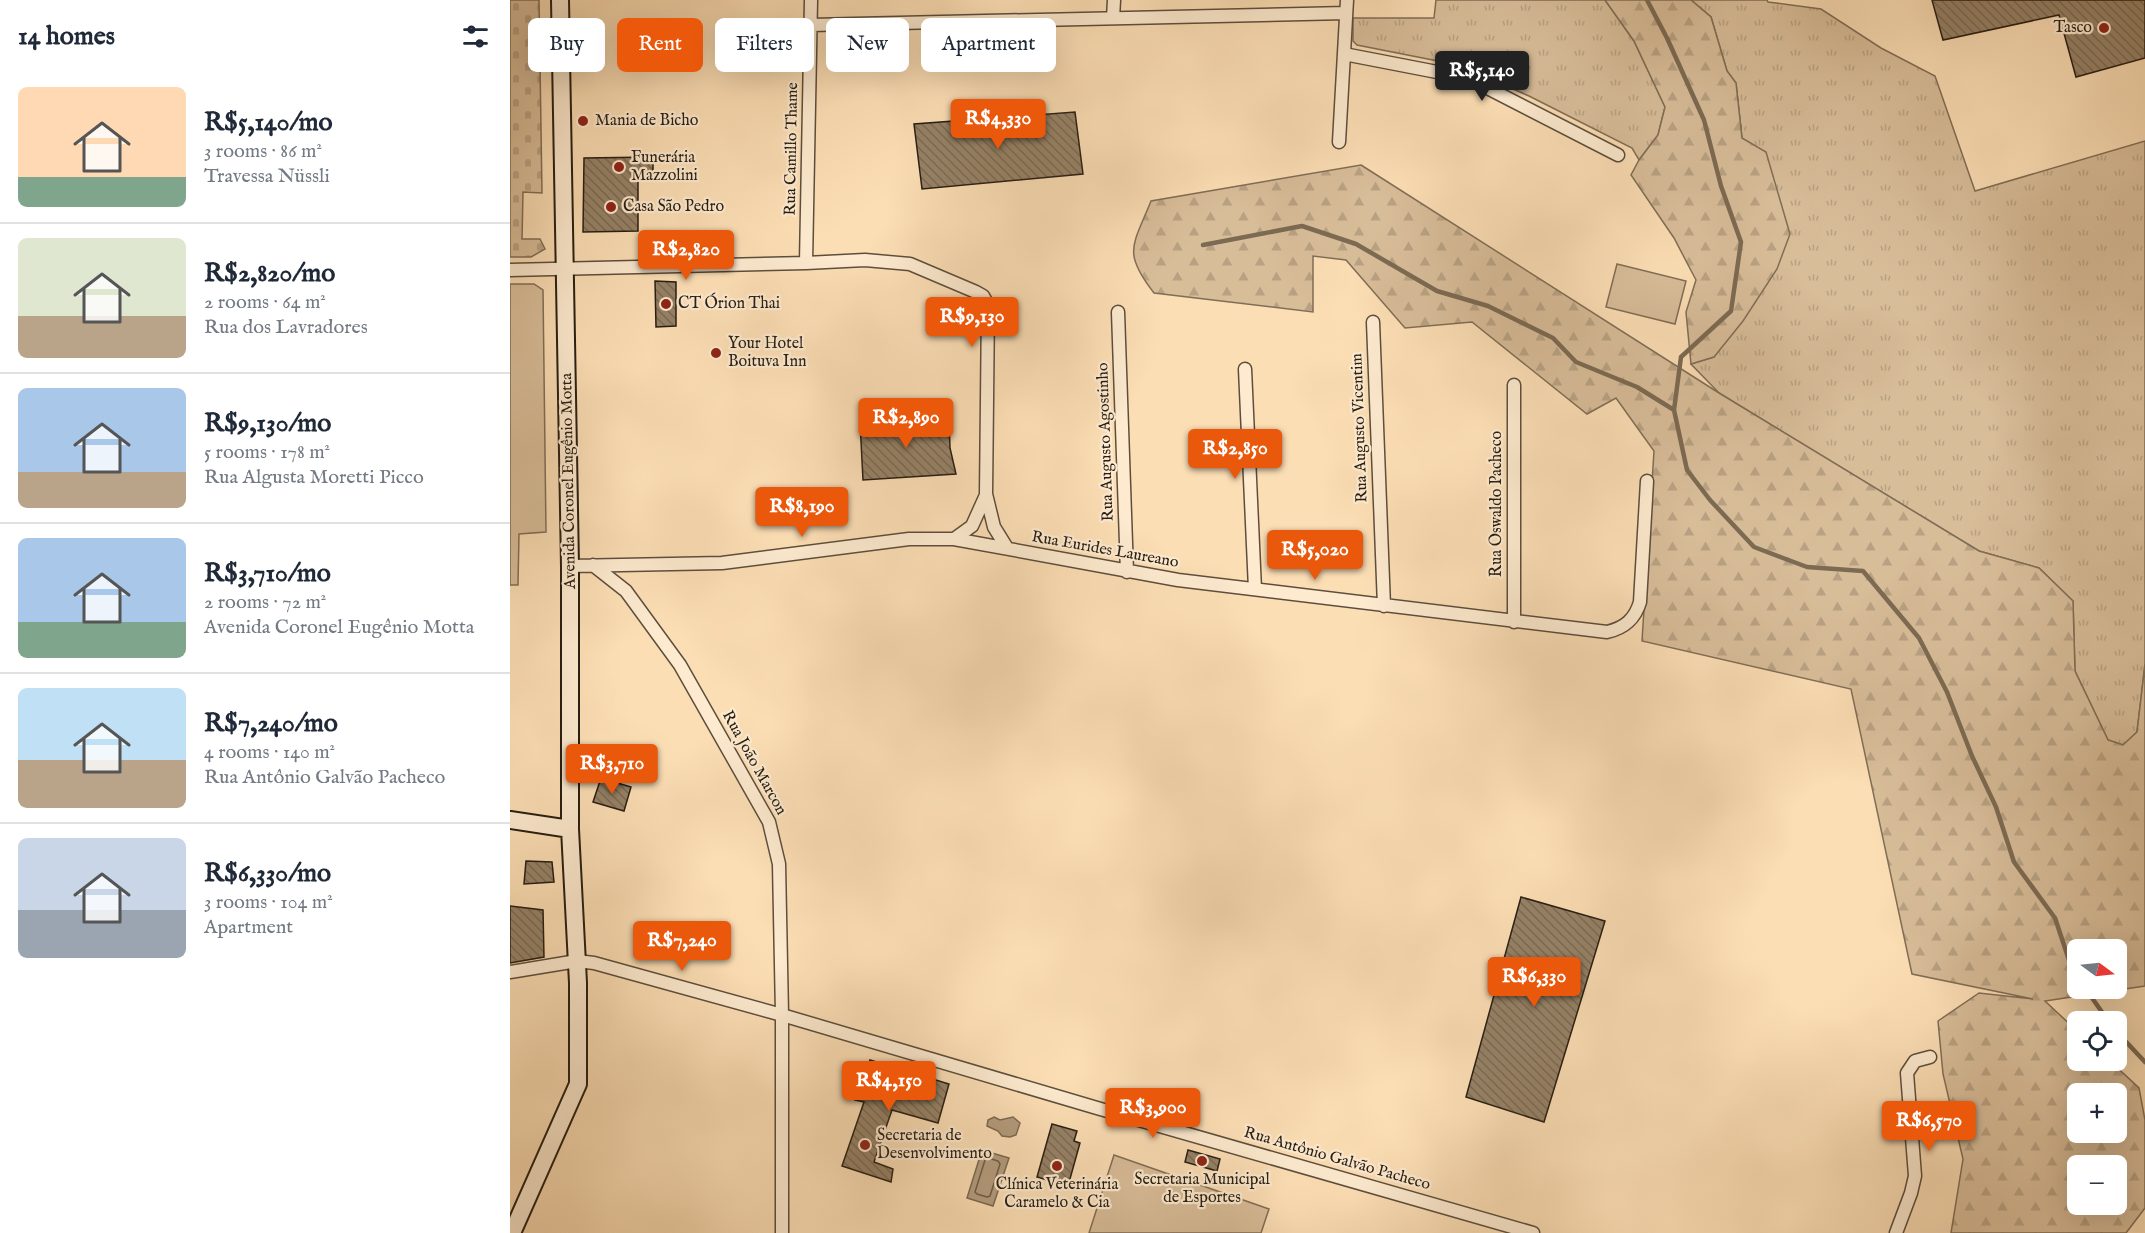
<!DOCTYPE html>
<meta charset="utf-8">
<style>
:root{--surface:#fff;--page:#f6f6f7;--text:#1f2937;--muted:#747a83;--line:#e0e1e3;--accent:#ea580c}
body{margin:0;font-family:"IM FELL English",serif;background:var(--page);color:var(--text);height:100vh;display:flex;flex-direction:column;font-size:22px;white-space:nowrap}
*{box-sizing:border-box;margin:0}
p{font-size:20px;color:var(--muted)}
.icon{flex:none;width:33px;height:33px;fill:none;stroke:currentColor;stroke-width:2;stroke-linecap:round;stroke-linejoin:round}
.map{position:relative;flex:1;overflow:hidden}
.sheet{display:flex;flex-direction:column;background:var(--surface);width:510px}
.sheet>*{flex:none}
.guide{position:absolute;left:18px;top:18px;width:570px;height:54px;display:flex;gap:12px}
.needle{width:39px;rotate:105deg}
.buttons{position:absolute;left:1557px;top:939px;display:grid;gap:12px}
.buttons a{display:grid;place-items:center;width:60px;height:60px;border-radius:9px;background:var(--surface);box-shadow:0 6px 24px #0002;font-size:30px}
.price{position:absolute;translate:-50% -51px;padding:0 14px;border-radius:6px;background:var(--accent);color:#fff;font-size:20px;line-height:39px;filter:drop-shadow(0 2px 3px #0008)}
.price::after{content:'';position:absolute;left:50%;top:36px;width:18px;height:14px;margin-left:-9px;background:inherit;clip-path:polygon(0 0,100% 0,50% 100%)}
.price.selected{background:#222;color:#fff}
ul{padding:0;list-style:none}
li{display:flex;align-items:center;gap:18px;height:150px;padding:0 18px}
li+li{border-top:2px solid var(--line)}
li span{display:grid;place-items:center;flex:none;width:168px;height:120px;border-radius:9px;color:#555}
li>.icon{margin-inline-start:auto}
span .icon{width:72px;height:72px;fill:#fffc;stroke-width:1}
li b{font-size:26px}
h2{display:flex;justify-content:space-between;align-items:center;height:72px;padding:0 18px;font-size:26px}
.pill{padding:0 21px;border-radius:9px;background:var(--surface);box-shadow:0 6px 24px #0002;font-size:21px;line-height:54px}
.pill.selected{background:var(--accent);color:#fff}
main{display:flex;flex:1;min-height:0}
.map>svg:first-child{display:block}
.grass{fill:url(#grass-tufts);stroke:#806e56;stroke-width:1.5}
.forest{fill:url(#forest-firs);stroke:#806e56;stroke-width:1.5;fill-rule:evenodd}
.cemetery{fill:url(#cemetery-stones);stroke:#806e56;stroke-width:1.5}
.pitch{fill:#d8bd99;stroke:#806e56;stroke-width:1.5}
.water{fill:#b49d7e;stroke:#7c6a53;stroke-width:1.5}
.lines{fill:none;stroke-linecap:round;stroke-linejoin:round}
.shore{stroke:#6e5e48;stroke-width:1.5}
.stream{stroke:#7c6a53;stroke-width:4.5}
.building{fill:url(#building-back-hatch);stroke:#281e13;stroke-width:1.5}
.minor-casing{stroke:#5d4e3c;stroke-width:15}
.secondary-casing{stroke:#281e13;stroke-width:20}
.minor{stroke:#fdeacf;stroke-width:12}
.secondary{stroke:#fdeacf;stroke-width:16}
.poi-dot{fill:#8f2418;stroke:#fdeacf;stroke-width:2}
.labels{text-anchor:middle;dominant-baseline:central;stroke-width:4.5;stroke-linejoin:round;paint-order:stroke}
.poi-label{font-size:16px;fill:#281e13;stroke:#fdeacf;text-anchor:start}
.street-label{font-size:16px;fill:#281e13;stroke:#fdeacf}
</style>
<main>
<section class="sheet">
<h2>14 homes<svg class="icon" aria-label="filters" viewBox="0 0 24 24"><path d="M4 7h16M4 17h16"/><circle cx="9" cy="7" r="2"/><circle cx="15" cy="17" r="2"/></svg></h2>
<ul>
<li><span style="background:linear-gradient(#ffd9b3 75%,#7fa58c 0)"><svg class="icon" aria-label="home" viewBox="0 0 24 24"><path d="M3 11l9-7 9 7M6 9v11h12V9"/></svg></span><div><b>R$5,140/mo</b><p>3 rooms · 86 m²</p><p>Travessa Nüssli</p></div></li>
<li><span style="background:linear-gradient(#dfe7d0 65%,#b9a48a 0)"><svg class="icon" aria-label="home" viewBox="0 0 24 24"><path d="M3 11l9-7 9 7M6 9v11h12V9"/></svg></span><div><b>R$2,820/mo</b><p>2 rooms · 64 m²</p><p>Rua dos Lavradores</p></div></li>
<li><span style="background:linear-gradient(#a9c7e8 70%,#b9a48a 0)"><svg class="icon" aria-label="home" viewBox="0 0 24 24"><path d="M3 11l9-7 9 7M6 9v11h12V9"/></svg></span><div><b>R$9,130/mo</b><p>5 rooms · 178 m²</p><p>Rua Algusta Moretti Picco</p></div></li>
<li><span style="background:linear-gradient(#a9c7e8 70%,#7fa58c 0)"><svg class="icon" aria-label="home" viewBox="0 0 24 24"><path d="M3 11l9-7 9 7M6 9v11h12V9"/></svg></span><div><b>R$3,710/mo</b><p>2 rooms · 72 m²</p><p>Avenida Coronel Eugênio Motta</p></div></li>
<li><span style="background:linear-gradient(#bfe0f5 60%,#b9a48a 0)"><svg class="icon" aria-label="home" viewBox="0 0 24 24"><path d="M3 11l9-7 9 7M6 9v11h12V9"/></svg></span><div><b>R$7,240/mo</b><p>4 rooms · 140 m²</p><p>Rua Antônio Galvão Pacheco</p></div></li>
<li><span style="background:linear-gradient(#c9d6e8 60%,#9aa5b1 0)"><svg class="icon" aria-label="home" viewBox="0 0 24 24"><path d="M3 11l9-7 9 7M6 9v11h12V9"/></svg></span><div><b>R$6,330/mo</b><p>3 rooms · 104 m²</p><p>Apartment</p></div></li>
</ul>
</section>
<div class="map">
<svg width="1635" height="1233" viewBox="0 0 1635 1233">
<defs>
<pattern id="grass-tufts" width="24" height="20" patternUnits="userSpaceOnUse" patternTransform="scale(1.5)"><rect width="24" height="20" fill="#d8bd99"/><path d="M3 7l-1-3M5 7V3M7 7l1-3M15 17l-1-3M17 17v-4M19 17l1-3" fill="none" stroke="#b9a283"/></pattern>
<pattern id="forest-firs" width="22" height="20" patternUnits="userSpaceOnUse" patternTransform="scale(1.5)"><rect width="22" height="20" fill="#d8bd99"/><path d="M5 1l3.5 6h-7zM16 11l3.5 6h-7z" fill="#b9a283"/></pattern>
<pattern id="cemetery-stones" width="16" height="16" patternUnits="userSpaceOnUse" patternTransform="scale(1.5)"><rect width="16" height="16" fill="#d8bd99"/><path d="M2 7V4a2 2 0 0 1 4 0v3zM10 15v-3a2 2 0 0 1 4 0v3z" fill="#b9a283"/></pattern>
<pattern id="building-back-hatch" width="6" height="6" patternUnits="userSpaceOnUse" patternTransform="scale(1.5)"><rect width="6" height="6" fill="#968267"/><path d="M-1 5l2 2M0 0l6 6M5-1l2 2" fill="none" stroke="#7a6a54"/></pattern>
</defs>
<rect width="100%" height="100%" fill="#fcdeb5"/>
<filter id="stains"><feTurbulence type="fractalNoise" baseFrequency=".00333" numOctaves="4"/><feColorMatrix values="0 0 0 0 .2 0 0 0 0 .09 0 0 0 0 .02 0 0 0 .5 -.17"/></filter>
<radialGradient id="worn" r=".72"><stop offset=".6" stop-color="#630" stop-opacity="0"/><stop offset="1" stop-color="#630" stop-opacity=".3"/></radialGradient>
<path class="grass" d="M926 0H1095L1124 41 1155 107 1148 135 1129 160 1122 148 1019 96 948 65 847 45 843 41V18H924Z
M1181 0H1257L1258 2 1311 9 1371 48 1425 76 1465 191 1635 141V664L1627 732 1613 745 1598 740 1565 671 1563 601 1529 568 1469 551 1209 393 1181 364 1204 357 1232 138 1226 83 1217 71 1201 17Z"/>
<path class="forest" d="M1095 0H1181L1201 17 1217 71 1226 83 1232 138 1256 152 1280 234 1267 269 1233 321 1204 357 1181 364 1176 312 1186 280 1164 238 1121 175 1129 160 1148 135 1155 107 1124 41Z
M851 165 1209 393 1469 551 1529 568 1563 601 1565 671 1598 740 1613 745 1627 732 1635 664V986L1535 1001 1567 1031 1568 1060 1600 1061 1629 1088 1635 1120V1208L1616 1233H1441L1453 1159 1433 1074 1428 1021 1469 993 1523 999 1402 974 1341 689 1132 641 1144 451 1106 398 1077 414 962 322 895 328 836 260 803 256V312L644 293C612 252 623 246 641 201ZM1568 950H1606V988H1568ZM1568 1094H1606V1132H1568ZM1568 1166H1606V1204H1568Z"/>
<path class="cemetery" d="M0 0H29L32 193 13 192 12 239H30L35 249 21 257H0Z"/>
<path class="pitch" d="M1107 264 1176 281 1165 324 1096 307Z
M0 284H24L33 290 36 532 9 534 8 585H0Z
M604 1155 759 1209 751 1233H579Z"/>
<path class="water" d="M484 1117 490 1120 503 1117 510 1123 506 1135 500 1137 492 1136 488 1131 477 1126 478 1120Z
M472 1150 499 1158 483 1206 457 1198Z"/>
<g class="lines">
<path class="shore" d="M478 1158 488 1161 490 1164 480 1196 477 1197 467 1194 465 1192 475 1160Z"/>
<path class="stream" d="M1137 0 1157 38 1194 120 1211 186 1231 242 1221 311 1171 357 1164 410 1177 470 1200 500 1244 547 1297 567 1353 571 1409 638 1437 692 1462 756 1486 807 1504 862 1545 918 1564 975 1568 979
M693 245 792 226 846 244 927 291 978 306 1043 338 1066 362 1127 387 1164 410
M1575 988 1599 1022
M1606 1031 1635 1062"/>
</g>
<path class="building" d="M1422 0H1635V58L1566 77 1549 15 1433 40Z
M565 112 573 174 412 189 404 124Z
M143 157V176H128V231L73 232 74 158Z
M145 281 166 282V326L146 327Z
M439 420 440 448 446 474 353 480 350 422Z
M91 778 121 787 114 811 83 802Z
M16 861 42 862 44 882 14 884Z
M1011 897 1095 921 1034 1122 956 1097Z
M0 906 33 910 34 957 0 963Z
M360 1060 439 1084 428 1123 382 1110 364 1162 383 1169 381 1182 332 1166 354 1102 345 1100Z
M542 1124 567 1131 564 1141 570 1143 558 1186 527 1177Z
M678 1150 710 1159 707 1171 675 1162Z"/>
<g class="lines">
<defs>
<path id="minor" d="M603 18 604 0
M301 25 836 13
M834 54 958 78 1108 155
M829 142 837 0
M296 263 301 0
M0 270 296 263 355 260 400 264 466 292 473 296 478 305 476 494 484 527 497 548
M608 312 617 572
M863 322 874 606
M735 369 745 589
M444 539 462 526 476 495
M83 565 116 591 170 665 259 822 269 864 272 1015V1233
M60 566 212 563 399 539H444L668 580 1097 632C1115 628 1125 619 1130 602L1137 481
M1004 622V385
M0 972 67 961 84 963 272 1015 587 1108 1023 1233
M1386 1233 1401 1193 1405 1176 1397 1073 1405 1061 1420 1057"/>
<path id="secondary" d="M0 820 60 829
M2 1233 68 1084V983L60 829V566L50 0"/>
</defs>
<use href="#minor" class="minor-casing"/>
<use href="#secondary" class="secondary-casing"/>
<use href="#minor" class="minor"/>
<use href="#secondary" class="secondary"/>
</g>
<g class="poi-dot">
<circle cx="1594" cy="28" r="6"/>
<circle cx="73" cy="121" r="6"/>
<circle cx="109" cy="167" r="6"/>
<circle cx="101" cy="207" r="6"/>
<circle cx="156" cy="304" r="6"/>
<circle cx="206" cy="353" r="6"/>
<circle cx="355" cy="1145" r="6"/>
<circle cx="692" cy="1161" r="6"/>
<circle cx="547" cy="1166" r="6"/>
</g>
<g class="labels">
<g class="poi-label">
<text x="1582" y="28" text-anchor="end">Tasco</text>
<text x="85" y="121">Mania de Bicho</text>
<text x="121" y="158">Funerária<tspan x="121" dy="18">Mazzolini</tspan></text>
<text x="113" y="207">Casa São Pedro</text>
<text x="168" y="304">CT Órion Thai</text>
<text x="218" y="344">Your Hotel<tspan x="218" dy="18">Boituva Inn</tspan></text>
<text x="367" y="1136">Secretaria de<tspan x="367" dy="18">Desenvolvimento</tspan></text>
<text x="692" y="1180" text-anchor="middle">Secretaria Municipal<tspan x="692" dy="18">de Esportes</tspan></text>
<text x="547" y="1185" text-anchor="middle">Clínica Veterinária<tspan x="547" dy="18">Caramelo &amp; Cia</tspan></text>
</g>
<g class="street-label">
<text transform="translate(282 149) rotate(-89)">Rua Camillo Thame</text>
<text transform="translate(850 428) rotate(-92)">Rua Augusto Vicentim</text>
<text transform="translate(596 442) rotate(-92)">Rua Augusto Agostinho</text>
<text transform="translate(59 481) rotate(-91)">Avenida Coronel Eugênio Motta</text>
<text transform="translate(987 504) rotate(-90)">Rua Oswaldo Pacheco</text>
<text transform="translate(595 550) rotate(10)">Rua Eurides Laureano</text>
<text transform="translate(244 763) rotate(61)">Rua João Marcon</text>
<text transform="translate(827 1159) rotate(16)">Rua Antônio Galvão Pacheco</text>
</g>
</g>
<rect width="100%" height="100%" filter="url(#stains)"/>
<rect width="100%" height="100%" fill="url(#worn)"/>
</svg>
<div class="buttons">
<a><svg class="needle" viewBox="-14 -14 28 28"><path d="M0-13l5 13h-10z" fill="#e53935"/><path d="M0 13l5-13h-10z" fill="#747a83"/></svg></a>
<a><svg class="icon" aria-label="locate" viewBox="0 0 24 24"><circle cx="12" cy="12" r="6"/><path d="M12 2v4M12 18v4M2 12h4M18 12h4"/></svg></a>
<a>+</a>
<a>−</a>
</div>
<b class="price selected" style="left:972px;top:102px">R$5,140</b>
<b class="price" style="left:488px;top:150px">R$4,330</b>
<b class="price" style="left:176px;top:281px">R$2,820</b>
<b class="price" style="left:462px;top:348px">R$9,130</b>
<b class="price" style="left:396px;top:449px">R$2,890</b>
<b class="price" style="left:725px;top:480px">R$2,850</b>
<b class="price" style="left:292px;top:538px">R$8,190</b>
<b class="price" style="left:805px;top:581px">R$5,020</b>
<b class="price" style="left:102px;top:795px">R$3,710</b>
<b class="price" style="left:172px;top:972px">R$7,240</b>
<b class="price" style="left:1024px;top:1008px">R$6,330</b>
<b class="price" style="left:379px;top:1112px">R$4,150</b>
<b class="price" style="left:643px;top:1139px">R$3,900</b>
<b class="price" style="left:1419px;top:1152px">R$6,570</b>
<div class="guide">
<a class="pill">Buy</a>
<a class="pill selected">Rent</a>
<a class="pill">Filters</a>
<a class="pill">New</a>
<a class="pill">Apartment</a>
</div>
</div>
</main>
